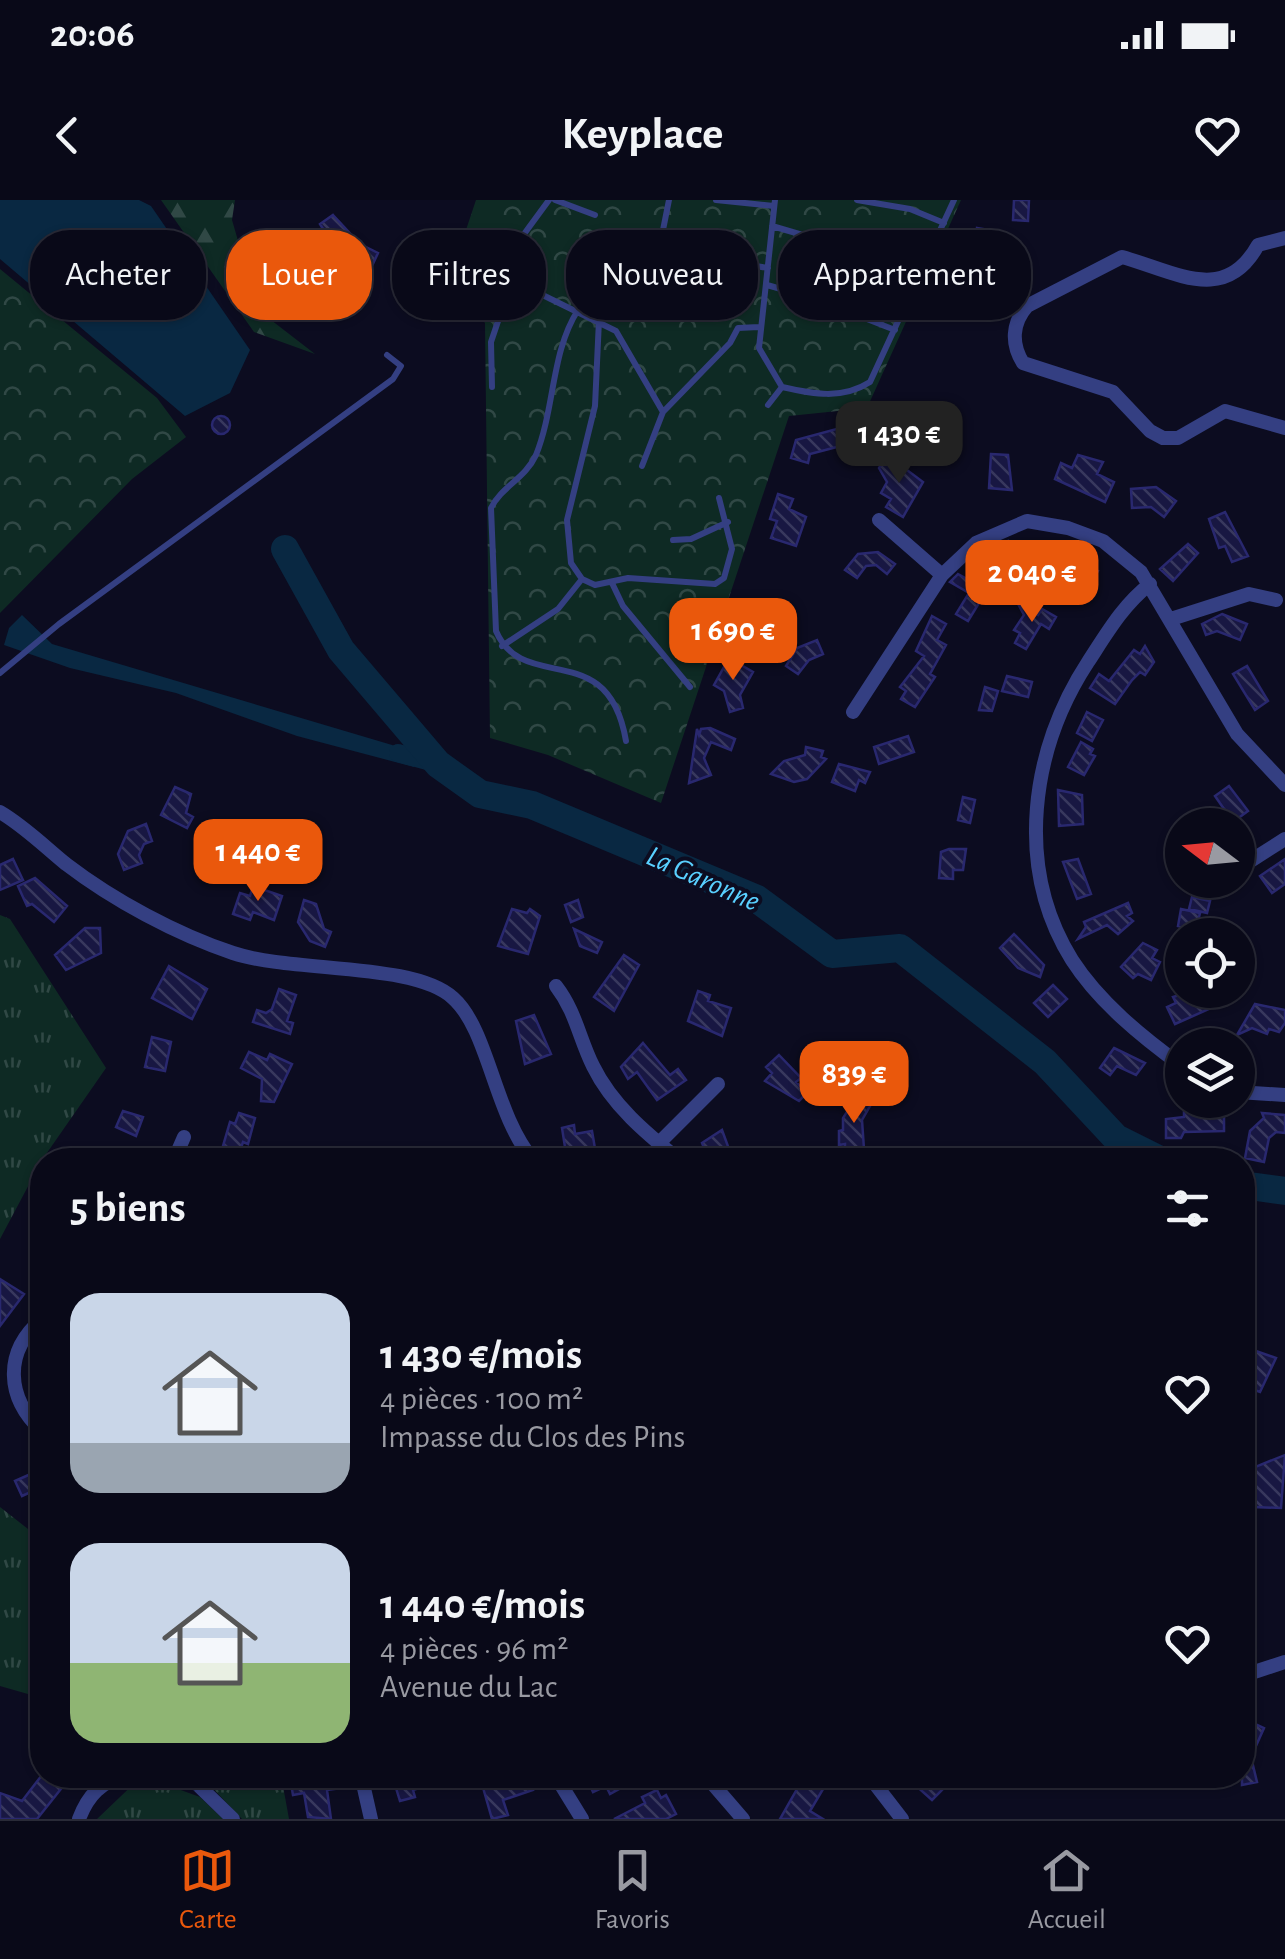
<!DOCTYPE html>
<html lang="fr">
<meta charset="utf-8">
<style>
:root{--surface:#090918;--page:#171725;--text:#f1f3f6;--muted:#999aa2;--line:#292a37;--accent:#ea580c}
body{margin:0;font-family:"Alegreya Sans",sans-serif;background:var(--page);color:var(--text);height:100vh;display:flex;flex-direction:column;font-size:38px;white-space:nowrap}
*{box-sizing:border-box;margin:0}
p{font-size:32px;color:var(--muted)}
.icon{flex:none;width:55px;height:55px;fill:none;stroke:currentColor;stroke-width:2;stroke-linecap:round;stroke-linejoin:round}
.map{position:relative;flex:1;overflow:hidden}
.side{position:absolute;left:30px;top:948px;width:1225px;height:640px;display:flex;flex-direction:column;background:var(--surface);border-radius:40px;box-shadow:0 2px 8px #0004,0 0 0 2px var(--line)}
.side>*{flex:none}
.hud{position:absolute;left:30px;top:30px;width:1225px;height:90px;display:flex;gap:20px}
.needle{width:65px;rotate:286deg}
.buttons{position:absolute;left:1165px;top:608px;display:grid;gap:20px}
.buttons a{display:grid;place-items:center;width:90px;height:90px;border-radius:50%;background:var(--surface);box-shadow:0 2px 8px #0004,0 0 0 2px var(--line);font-size:50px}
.price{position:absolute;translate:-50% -85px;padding:0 22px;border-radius:20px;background:var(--accent);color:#fff;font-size:32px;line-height:65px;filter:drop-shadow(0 2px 5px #0008)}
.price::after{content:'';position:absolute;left:50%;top:60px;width:30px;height:22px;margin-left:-15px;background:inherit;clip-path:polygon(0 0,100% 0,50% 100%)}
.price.current{background:#222;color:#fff}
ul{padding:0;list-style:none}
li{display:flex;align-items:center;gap:30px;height:250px;padding:0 40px}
li span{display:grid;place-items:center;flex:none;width:280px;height:200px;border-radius:30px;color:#555}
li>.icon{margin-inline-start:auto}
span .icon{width:120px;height:120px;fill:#fffc;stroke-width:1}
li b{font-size:42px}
h2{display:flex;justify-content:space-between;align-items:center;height:120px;padding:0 40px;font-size:42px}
.pill{padding:0 35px;border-radius:40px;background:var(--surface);box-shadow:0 2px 8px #0004,0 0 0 2px var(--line);font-size:35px;line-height:90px}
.pill.current{background:var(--accent);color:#fff}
.status{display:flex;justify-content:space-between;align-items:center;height:70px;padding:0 50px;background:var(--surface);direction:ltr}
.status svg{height:28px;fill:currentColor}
header{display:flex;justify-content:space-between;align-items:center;height:130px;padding:0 40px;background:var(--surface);font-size:45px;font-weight:700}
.tabs{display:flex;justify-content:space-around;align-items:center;height:140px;border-top:2px solid var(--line);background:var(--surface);font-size:28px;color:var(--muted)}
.tabs a{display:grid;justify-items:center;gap:5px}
.tabs .current{color:var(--accent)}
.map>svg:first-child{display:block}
.grass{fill:url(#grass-tufts)}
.forest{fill:url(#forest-firs)}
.park{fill:url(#park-crowns)}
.water{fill:#092842}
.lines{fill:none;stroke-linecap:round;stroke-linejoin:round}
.canal{stroke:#092842;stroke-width:18}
.river{stroke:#092842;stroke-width:28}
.building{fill:url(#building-back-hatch);stroke:#29286f;stroke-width:2.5}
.lane{stroke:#343f82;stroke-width:6}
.street{stroke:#343f82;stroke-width:14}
.labels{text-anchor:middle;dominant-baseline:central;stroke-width:8;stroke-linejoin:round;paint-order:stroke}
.water-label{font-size:30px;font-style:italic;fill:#59d0ff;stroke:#0c0c20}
</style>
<div class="status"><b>20:06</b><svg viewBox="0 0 49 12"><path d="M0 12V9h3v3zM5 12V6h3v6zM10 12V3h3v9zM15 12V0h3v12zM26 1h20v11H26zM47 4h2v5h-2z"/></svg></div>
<header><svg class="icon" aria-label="back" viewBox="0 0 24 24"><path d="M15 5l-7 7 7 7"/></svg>Keyplace<svg class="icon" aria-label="heart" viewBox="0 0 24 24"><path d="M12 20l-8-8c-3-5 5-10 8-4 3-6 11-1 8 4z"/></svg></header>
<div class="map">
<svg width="1285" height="1619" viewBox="0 0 1285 1619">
<defs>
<pattern id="grass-tufts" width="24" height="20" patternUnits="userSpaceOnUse" patternTransform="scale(2.5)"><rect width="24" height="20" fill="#0e2a24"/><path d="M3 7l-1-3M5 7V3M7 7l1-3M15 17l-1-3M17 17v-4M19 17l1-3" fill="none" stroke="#304845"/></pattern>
<pattern id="forest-firs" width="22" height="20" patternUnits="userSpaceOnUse" patternTransform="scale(2.5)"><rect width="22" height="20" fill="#0e2a24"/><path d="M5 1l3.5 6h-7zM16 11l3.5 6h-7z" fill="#304845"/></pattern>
<pattern id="park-crowns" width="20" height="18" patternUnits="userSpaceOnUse" patternTransform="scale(2.5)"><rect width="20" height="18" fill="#0e2a24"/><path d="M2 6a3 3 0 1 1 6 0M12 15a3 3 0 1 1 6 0" fill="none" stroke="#304845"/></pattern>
<pattern id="building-back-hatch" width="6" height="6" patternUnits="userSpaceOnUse" patternTransform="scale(2.5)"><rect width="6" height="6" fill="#181742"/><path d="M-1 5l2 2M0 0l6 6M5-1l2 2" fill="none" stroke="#38385e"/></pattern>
</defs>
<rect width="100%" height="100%" fill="#0c0c20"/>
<path class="grass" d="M0 715 10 719 106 868 42 960 0 1039Z
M0 1307 42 1340V1498L0 1486Z
M193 1575H281L289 1619H242L203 1578Z
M142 1576 200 1597 223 1619H97Z"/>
<path class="forest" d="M161 0H235L232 20 258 110 315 154 254 132Z"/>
<path class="park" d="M476 0H961L867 208 789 216 661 603 548 555 490 538 485 123 452 72Z
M0 69 157 198 186 237 132 279 0 413Z"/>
<path class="water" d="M0 0H139L151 6 250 150 230 193 185 216 0 59Z
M289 346 319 387 298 398 281 351Z
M22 415 52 444 419 553 414 567 297 536 176 493 70 468 4 445 9 428Z"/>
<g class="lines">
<path class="canal" d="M398 553 438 564"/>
<path class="river" d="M285 349 341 450 438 564 480 594 532 605 757 699 832 754 900 748 1045 862 1116 938 1160 960
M1242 985 1285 991"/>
</g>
<path class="building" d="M1014 0H1029L1028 21 1013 20Z
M333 15 360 44 378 53 371 68 336 50 320 24Z
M977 28 989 30 986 46 975 44Z
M212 225a9 9 0 1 1 18 0a9 9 0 1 1-18 0Z
M844 227 848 244 810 254 808 263 791 258 796 240Z
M991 254 1008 255 1012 290 989 288Z
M887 255 923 282 903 317 886 307 891 299 881 293 887 282 879 268Z
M1078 255 1103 262 1097 274 1114 282 1105 302 1055 279 1061 263 1072 268Z
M1156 287 1176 301 1164 317 1151 307 1132 308 1131 289Z
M778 294 793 299 789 309 806 317 796 346 771 338 777 321 770 319Z
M1225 312 1248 356 1232 362 1225 346 1219 348 1209 319Z
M1008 341 1015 357 983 370 977 357Z
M1188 344 1198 353 1173 381 1160 369Z
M878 352 895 364 887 374 876 365 866 366 857 378 845 370 858 354Z
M1064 352 1098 371 1090 385 1071 372 1063 384 1053 377Z
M958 374 987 390 968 421 956 414 969 393 950 382Z
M1017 402 1038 415 1042 409 1056 417 1049 429 1041 424 1026 449 1015 443 1020 433 1014 430 1024 415Z
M1222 414 1247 424 1240 440 1217 431 1206 435 1202 424Z
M932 416 946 424 937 440 946 445 930 474 935 477 915 507 901 499 906 491 900 487 924 456 916 451Z
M817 440 823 454 809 460 798 474 786 466 797 448Z
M1145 446 1154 462 1145 475 1140 472 1132 480 1115 504 1090 488 1099 474 1109 481 1134 450 1140 454Z
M729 458 753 472 740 495 743 508 730 512 724 491 714 485Z
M1247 466 1268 501 1255 510 1233 474Z
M1007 476 1032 482 1028 497 1002 491Z
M985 487 998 491 992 511 979 510Z
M1087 512 1103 520 1092 541 1077 533Z
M710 528 735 539 731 550 711 542 704 558 711 575 689 583 697 529 699 535 701 529Z
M908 536 914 552 879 564 874 547Z
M1081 542 1093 549 1090 554 1095 556 1084 575 1068 567Z
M806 547 823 551 821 557 826 559 807 579 794 582 771 574 784 561 805 555Z
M839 564 870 572 865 583 859 580 855 591 832 582Z
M1229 586 1248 611 1233 622 1215 596Z
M175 587 191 594 186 613 193 617 187 628 161 615Z
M1058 590 1082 595 1083 624 1059 626Z
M963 597 975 600 970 623 958 620Z
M146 624 152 641 144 644 139 655 142 663 124 670 118 654 128 631Z
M949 649H966L963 670H953V679L939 678 941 652Z
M13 659 23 680 0 690V665Z
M1078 659 1091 694 1077 699 1063 662Z
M1285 659V684L1272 693 1260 676Z
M35 678 67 706 54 722 32 704 27 706 18 686Z
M253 686 282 696 274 720 253 712 250 720 233 714 240 693 250 696Z
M1192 697 1210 701 1207 713 1189 709Z
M304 700 316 704 324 729 331 732 325 747 310 741 298 722Z
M578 700 583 717 571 722 565 705Z
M1128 703 1132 713 1127 716 1133 721 1118 734 1107 725 1078 739 1086 727 1084 722Z
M512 709 527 713 530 709 540 716 528 754 498 746Z
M1181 709 1200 713 1196 730 1178 726Z
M85 728H100L101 753 66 770 55 755Z
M574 729 602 742 597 753 580 746Z
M1014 734 1044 765 1040 777 1018 768 1000 748Z
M1143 743 1157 750 1152 758 1160 762 1151 780 1138 774 1133 778 1121 767Z
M624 755 639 765 614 811 594 797Z
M169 766 207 789 192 819 152 798Z
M1053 785 1067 799 1048 817 1034 803Z
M279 789 296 795 287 821 293 823 290 834 253 822 257 810 266 813 272 809Z
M698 791 710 795 708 801 731 808 722 836 688 821Z
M1191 791 1218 805 1175 824 1167 807 1176 803 1173 797Z
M1255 804 1285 810V823L1279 832 1269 829 1267 834 1252 828 1237 835Z
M534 815 551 854 525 864 516 821Z
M152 837 171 842 165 871 145 867Z
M643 843 670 875 678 869 686 880 657 900 637 872 628 879 621 867Z
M1114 848 1145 863 1136 875 1117 866 1110 875 1100 868Z
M249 852 267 860 270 854 292 864 274 902 261 901 262 879 241 868Z
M779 855 801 878 796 882 807 893 799 901 765 881 772 873 766 867Z
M857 896 870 906 862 920 864 949H845V944L839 945V931L843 930V918Z
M1184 910 1224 915V931L1184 932 1181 938H1166V919L1184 917Z
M123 911 143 917 136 936 116 927Z
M239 913 255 918 248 944 243 942 240 951 223 946 230 922 235 924Z
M1262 913 1285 915V933L1276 932 1269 938 1264 962 1245 958 1250 931 1264 918Z
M574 925 575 934 592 931 597 960H567L562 928Z
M722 930 733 960H709L702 943Z
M0 1079 24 1094 0 1126Z
M1253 1150 1276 1158 1260 1192 1243 1186Z
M1285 1255 1281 1308 1253 1307 1255 1267Z
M42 1269V1287L22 1296 15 1281Z
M1242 1518 1264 1528 1251 1557 1257 1582 1242 1585Z
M42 1575H72L37 1619H0V1593L22 1601Z
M392 1575H450L451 1578 413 1590 415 1597 400 1601Z
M528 1575 533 1590 503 1600 508 1615 492 1619 482 1584Z
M595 1575H626L617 1580 621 1588 610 1594 606 1586 593 1592 587 1579Z
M805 1575 826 1584 810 1611 823 1619H780Z
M904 1575H938L947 1585 932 1600Z
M339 1576 342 1588 327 1590 331 1619 308 1617 304 1593 293 1595 291 1584Z
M657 1590 661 1598 666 1595 676 1614 666 1619H614L645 1603 642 1597Z"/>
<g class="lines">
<path class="lane" d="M555 0 595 15
M669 0 659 50 768 68
M716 0 774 6
M775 0 759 148 782 187C813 194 842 200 870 182L954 0
M857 0 910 9 944 23
M772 26 922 70
M512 80 616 131 663 212
M767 85 816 99 895 130
M578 110C551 152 555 208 536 255 525 279 502 286 491 308L496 431C524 496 608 435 626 541
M599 120 595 206 567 320 571 363 582 379 595 385 628 378 715 384 724 378 732 349 719 298
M492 187 491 142 512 80 516 45 549 0
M768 205 782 187
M642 266 663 212 730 143 738 128 759 127
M673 340 691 339 728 322
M612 383 623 406 690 487
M502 446 558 409 582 379
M0 473 59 424 393 179 401 166 387 155"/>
<path class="street" d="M1285 38 1258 45C1225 105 1176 72 1122 57L1027 106C1012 123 1011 144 1023 163L1113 192 1150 231 1163 238H1178L1225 211 1285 228
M879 320 942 375
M1150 384C1123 405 1107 433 1088 462 1031 549 1014 667 1072 760 1099 802 1142 837 1182 866
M1171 419 1249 394 1276 400
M853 512 942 375 976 343 1027 321 1068 328 1103 341 1141 372 1237 534 1285 585
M0 612C24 626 44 646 66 664 113 700 176 734 233 753 293 773 414 762 453 798 489 830 494 914 533 960
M1241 667 1285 639
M556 786C576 812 579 838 593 866 612 905 646 933 679 960
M1238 892 1285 895
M659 943 718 884
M174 960 184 937
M42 1119C3 1152 6 1198 42 1231
M1242 1226H1243
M1242 1476 1285 1462
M165 1575 197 1584 233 1619
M361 1575 371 1619
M555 1575 582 1619
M705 1575 743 1619
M868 1575 902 1619
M79 1619C88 1595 101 1582 126 1575"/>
</g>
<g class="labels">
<g class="water-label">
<text transform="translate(703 679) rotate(24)">La Garonne</text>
</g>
</g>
</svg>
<div class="buttons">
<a><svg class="needle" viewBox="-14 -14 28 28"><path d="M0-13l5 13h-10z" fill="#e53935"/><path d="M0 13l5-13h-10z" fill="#999aa2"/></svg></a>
<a><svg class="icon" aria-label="locate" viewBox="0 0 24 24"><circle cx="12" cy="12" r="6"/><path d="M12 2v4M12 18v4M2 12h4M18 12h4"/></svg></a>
<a><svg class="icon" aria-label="layers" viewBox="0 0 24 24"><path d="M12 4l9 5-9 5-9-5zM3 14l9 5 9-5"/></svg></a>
</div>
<b class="price current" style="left:899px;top:286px">1 430 €</b>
<b class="price" style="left:1032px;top:425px">2 040 €</b>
<b class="price" style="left:733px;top:483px">1 690 €</b>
<b class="price" style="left:258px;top:704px">1 440 €</b>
<b class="price" style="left:854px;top:926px">839 €</b>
<div class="hud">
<a class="pill">Acheter</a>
<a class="pill current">Louer</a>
<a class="pill">Filtres</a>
<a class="pill">Nouveau</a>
<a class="pill">Appartement</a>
</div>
<section class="side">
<h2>5 biens<svg class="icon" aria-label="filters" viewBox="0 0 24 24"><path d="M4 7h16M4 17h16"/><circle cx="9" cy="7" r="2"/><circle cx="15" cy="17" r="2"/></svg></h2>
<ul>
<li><span style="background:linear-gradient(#c9d6e8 75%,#9aa5b1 0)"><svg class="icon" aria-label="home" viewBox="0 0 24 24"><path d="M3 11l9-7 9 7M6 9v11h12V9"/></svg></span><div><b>1 430 €/mois</b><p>4 pièces · 100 m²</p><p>Impasse du Clos des Pins</p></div><svg class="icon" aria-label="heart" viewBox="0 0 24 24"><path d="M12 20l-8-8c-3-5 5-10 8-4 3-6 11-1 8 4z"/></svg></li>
<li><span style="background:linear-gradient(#c9d6e8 60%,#8fb573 0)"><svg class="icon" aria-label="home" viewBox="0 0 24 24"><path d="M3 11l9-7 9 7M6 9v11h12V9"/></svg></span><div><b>1 440 €/mois</b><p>4 pièces · 96 m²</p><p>Avenue du Lac</p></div><svg class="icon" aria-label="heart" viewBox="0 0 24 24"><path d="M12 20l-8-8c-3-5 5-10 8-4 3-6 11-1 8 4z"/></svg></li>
</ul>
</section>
</div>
<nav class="tabs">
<a class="current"><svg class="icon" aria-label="map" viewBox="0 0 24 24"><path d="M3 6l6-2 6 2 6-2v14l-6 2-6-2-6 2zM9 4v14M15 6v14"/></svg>Carte</a>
<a><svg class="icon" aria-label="saved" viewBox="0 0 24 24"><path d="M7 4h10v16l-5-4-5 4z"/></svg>Favoris</a>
<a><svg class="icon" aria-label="home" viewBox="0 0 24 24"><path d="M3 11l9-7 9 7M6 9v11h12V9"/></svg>Accueil</a>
</nav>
